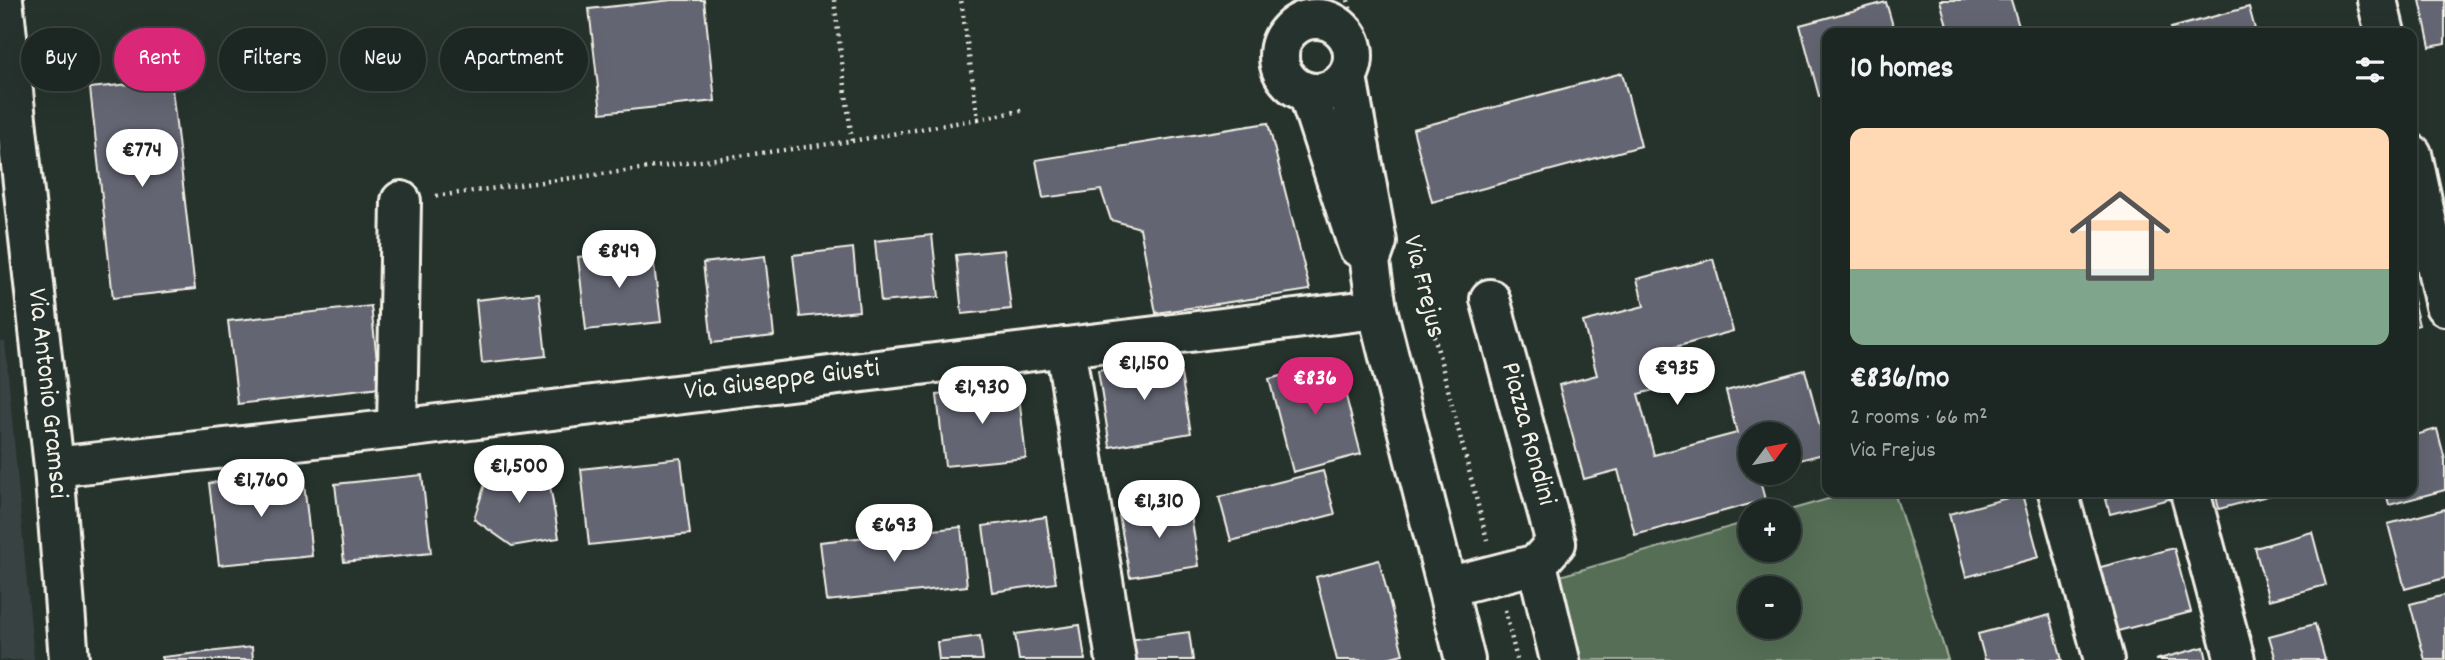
<!DOCTYPE html>
<meta charset="utf-8">
<style>
:root{--surface:#1c2622;--page:#29322f;--text:#f1f3f6;--muted:#a0a5a5;--line:#3a4340;--accent:#db2777}
body{margin:0;font-family:Dekko,sans-serif;background:var(--page);color:var(--text);height:100vh;display:flex;flex-direction:column;font-size:26px;white-space:nowrap}
*{box-sizing:border-box;margin:0}
p{font-size:23px;color:var(--muted)}
.icon{flex:none;width:38px;height:38px;fill:none;stroke:currentColor;stroke-width:2;stroke-linecap:round;stroke-linejoin:round}
.map{position:relative;flex:1;overflow:hidden}
.sheet{position:absolute;left:1822px;top:28px;width:595px;height:469px;display:flex;flex-direction:column;background:var(--surface);border-radius:14px;box-shadow:0 7px 28px #0002,0 0 0 2px var(--line)}
.sheet>*{flex:none}
.hud{position:absolute;left:21px;top:28px;width:665px;height:63px;display:flex;gap:14px}
.needle{width:46px;rotate:58deg}
.controls{position:absolute;left:1738px;top:422px;display:grid;gap:14px}
.controls a{display:grid;place-items:center;width:63px;height:63px;border-radius:50%;background:var(--surface);box-shadow:0 7px 28px #0002,0 0 0 2px var(--line);font-size:35px}
.price{position:absolute;translate:-50% -60px;padding:0 16px;border-radius:24px;background:#fff;color:#222;font-size:23px;line-height:46px;filter:drop-shadow(0 2px 4px #0008)}
.price::after{content:'';position:absolute;left:50%;top:42px;width:21px;height:16px;margin-left:-10px;background:inherit;clip-path:polygon(0 0,100% 0,50% 100%)}
.price.active{background:var(--accent);color:#fff}
ul{padding:0;list-style:none}
li{display:grid;align-content:center;gap:14px;height:371px;padding:0 28px}
li+li{border-top:2px solid var(--line)}
li span{display:grid;place-items:center;height:217px;border-radius:14px;color:#555}
li>.icon{margin-inline-start:auto}
span .icon{width:126px;height:126px;fill:#fffc;stroke-width:1}
li b{font-size:30px}
h2{display:flex;justify-content:space-between;align-items:center;height:84px;padding:0 28px;font-size:30px}
.tag{padding:0 24px;border-radius:32px;background:var(--surface);box-shadow:0 7px 28px #0002,0 0 0 2px var(--line);font-size:24px;line-height:63px}
.tag.active{background:var(--accent);color:#fff}
.map>svg:first-child{display:block}
.built{fill:#384242}
.green{fill:#556e55;stroke:#a4b09e;stroke-width:2;fill-rule:evenodd}
.building{fill:#636572;stroke:#f4f1e8;stroke-width:2}
.lines{fill:none;stroke-linecap:round;stroke-linejoin:round}
.minor-casing{stroke:#f4f1e8;stroke-width:44}
.path{stroke:#f4f1e8;stroke-width:4.5;stroke-dasharray:2 5;stroke-linecap:butt}
.minor{stroke:#26332d;stroke-width:38}
.labels{text-anchor:middle;dominant-baseline:central;stroke-width:5;stroke-linejoin:round;paint-order:stroke}
.street-label{font-size:28px;fill:#f4f1e8;stroke:#26332d}
</style>
<div class="map">
<svg width="2445" height="660" viewBox="0 0 2445 660">
<rect width="100%" height="100%" fill="#26332d"/>
<filter id="ink" filterUnits="userSpaceOnUse"><feTurbulence type="fractalNoise" baseFrequency=".0143" numOctaves="2"/><feDisplacementMap in="SourceGraphic" scale="14" xChannelSelector="R" yChannelSelector="G"/><feConvolveMatrix kernelMatrix="1 2 1 2 8 2 1 2 1" color-interpolation-filters="sRGB"/></filter>
<g filter="url(#ink)">
<path class="built" d="M0 341H5L34 660H0Z"/>
<path class="green" d="M1853 492H1894L1948 660H1578L1560 576 1750 521V550H1788V511H1786ZM1750 588H1788V626H1750Z"/>
<path class="building" d="M672 0H704L715 101 601 113 589 9Z
M1940 0H2011L2021 33H1949Z
M2420 0H2445V44L2430 47Z
M1886 2 1895 33H1827V94L1819 96 1800 25Z
M2249 7 2256 33H2173L2171 28Z
M1622 73 1641 146 1432 202 1413 129Z
M171 80 195 289 113 298 90 88Z
M1268 123 1310 290 1156 313 1140 228 1111 220 1101 190 1043 198 1036 160Z
M932 235 939 297 881 302 875 241Z
M853 248 859 311 800 317 793 255Z
M652 249 661 322 586 330 578 257Z
M1004 250 1011 309 962 314 956 255Z
M765 256 774 336 712 343 703 263Z
M1713 259 1733 331 1668 349 1678 384 1638 394 1654 455 1737 433 1726 391 1805 370 1827 453 1788 463V434H1750V472H1758L1765 500 1635 535 1618 470 1584 479 1559 385 1597 375 1583 322 1644 306 1637 279Z
M539 293 546 356 482 363 476 300Z
M2412 296 2419 325 2412 327Z
M371 306 380 388 238 404 228 321Z
M1178 357 1191 433 1110 447 1098 370Z
M1337 362 1361 454 1293 472 1269 379Z
M1018 387 1026 458 945 466 937 395Z
M2437 429 2445 460V490L2389 505 2386 492H2412V436Z
M681 458 690 534 589 545 581 469Z
M546 462 559 538 512 546 474 519 491 465 516 475 522 463Z
M1323 471 1335 514 1231 541 1219 497Z
M303 473 312 556 219 565 209 483Z
M422 475 431 553 344 562 335 484Z
M2104 492H2167L2169 499 2110 514Z
M2215 492H2282L2219 509Z
M2022 494 2039 557 1966 577 1949 514Z
M1189 503 1199 566 1130 577 1119 515Z
M2445 509V578L2405 589 2388 524Z
M1046 517 1056 583 992 592 983 526Z
M961 527 967 586 827 601 820 542Z
M2312 532 2326 585 2269 600 2255 548Z
M2174 548 2191 612 2114 632 2097 568Z
M1379 560 1403 654 1379 660H1337L1316 577Z
M2445 595V660H2425L2410 604Z
M2050 615 2062 660H1985L1978 634Z
M2315 624 2325 660H2276L2269 636Z
M1080 625 1085 660H1019L1015 634Z
M1189 632 1193 660H1130L1128 640Z
M980 636 983 660H939L937 642Z
M252 647 253 660H163L162 657Z
M2204 647 2207 660H2155Z"/>
<g class="lines">
<defs>
<g id="minor">
<path id="s1" d="M3 0 54 467 69 660"/>
<path d="M2377 0 2385 33"/>
<circle cx="1316" cy="56" r="37"/>
<path d="M1347 77 1377 242 1370 262 1377 309 1465 660"/>
<path d="M1308 93 1358 247"/>
<path d="M2412 154 2445 306"/>
<path id="s2" d="M1490 299 1556 543 1537 564"/>
<path d="M1065 347 1116 660"/>
<path d="M397 429 401 201"/>
<path id="s3" d="M54 467 397 429 1377 309"/>
<path d="M2058 492 2104 660"/>
<path d="M2190 492 2235 660"/>
<path d="M1537 564 1560 660"/>
<path d="M1447 587 1537 564"/>
</g>
</defs>
<use href="#minor" class="minor-casing"/>
<path class="path" d="M1348 0 1359 42
M978 119 1026 110
M852 141 978 119 961 0
M436 196 852 141 834 0
M1413 254 1487 540
M1505 610 1517 660"/>
<use href="#minor" class="minor"/>
</g>
</g>
<g class="labels">
<g class="street-label">
<text transform="translate(1422 287) rotate(76)">Via Frejus</text>
<text stroke="none"><textPath href="#s3" startOffset="733">Via Giuseppe Giusti</textPath></text>
<text stroke="none"><textPath href="#s1" startOffset="396">Via Antonio Gramsci</textPath></text>
<text stroke="none"><textPath href="#s2" startOffset="140">Piazza Rondini</textPath></text>
</g>
</g>
</svg>
<div class="controls">
<a><svg class="needle" viewBox="-14 -14 28 28"><path d="M0-13l5 13h-10z" fill="#e53935"/><path d="M0 13l5-13h-10z" fill="#a0a5a5"/></svg></a>
<a>+</a>
<a>−</a>
</div>
<b class="price" style="left:142px;top:189px">€774</b>
<b class="price" style="left:619px;top:290px">€849</b>
<b class="price" style="left:1144px;top:402px">€1,150</b>
<b class="price" style="left:1677px;top:407px">€935</b>
<b class="price active" style="left:1315px;top:417px">€836</b>
<b class="price" style="left:982px;top:426px">€1,930</b>
<b class="price" style="left:519px;top:505px">€1,500</b>
<b class="price" style="left:261px;top:519px">€1,760</b>
<b class="price" style="left:1159px;top:540px">€1,310</b>
<b class="price" style="left:894px;top:564px">€693</b>
<div class="hud">
<a class="tag">Buy</a>
<a class="tag active">Rent</a>
<a class="tag">Filters</a>
<a class="tag">New</a>
<a class="tag">Apartment</a>
</div>
<section class="sheet">
<h2>10 homes<svg class="icon" aria-label="filters" viewBox="0 0 24 24"><path d="M4 7h16M4 17h16"/><circle cx="9" cy="7" r="2"/><circle cx="15" cy="17" r="2"/></svg></h2>
<ul>
<li><span style="background:linear-gradient(#ffd9b3 65%,#7fa58c 0)"><svg class="icon" aria-label="home" viewBox="0 0 24 24"><path d="M3 11l9-7 9 7M6 9v11h12V9"/></svg></span><div><b>€836/mo</b><p>2 rooms · 66 m²</p><p>Via Frejus</p></div></li>
</ul>
</section>
</div>
